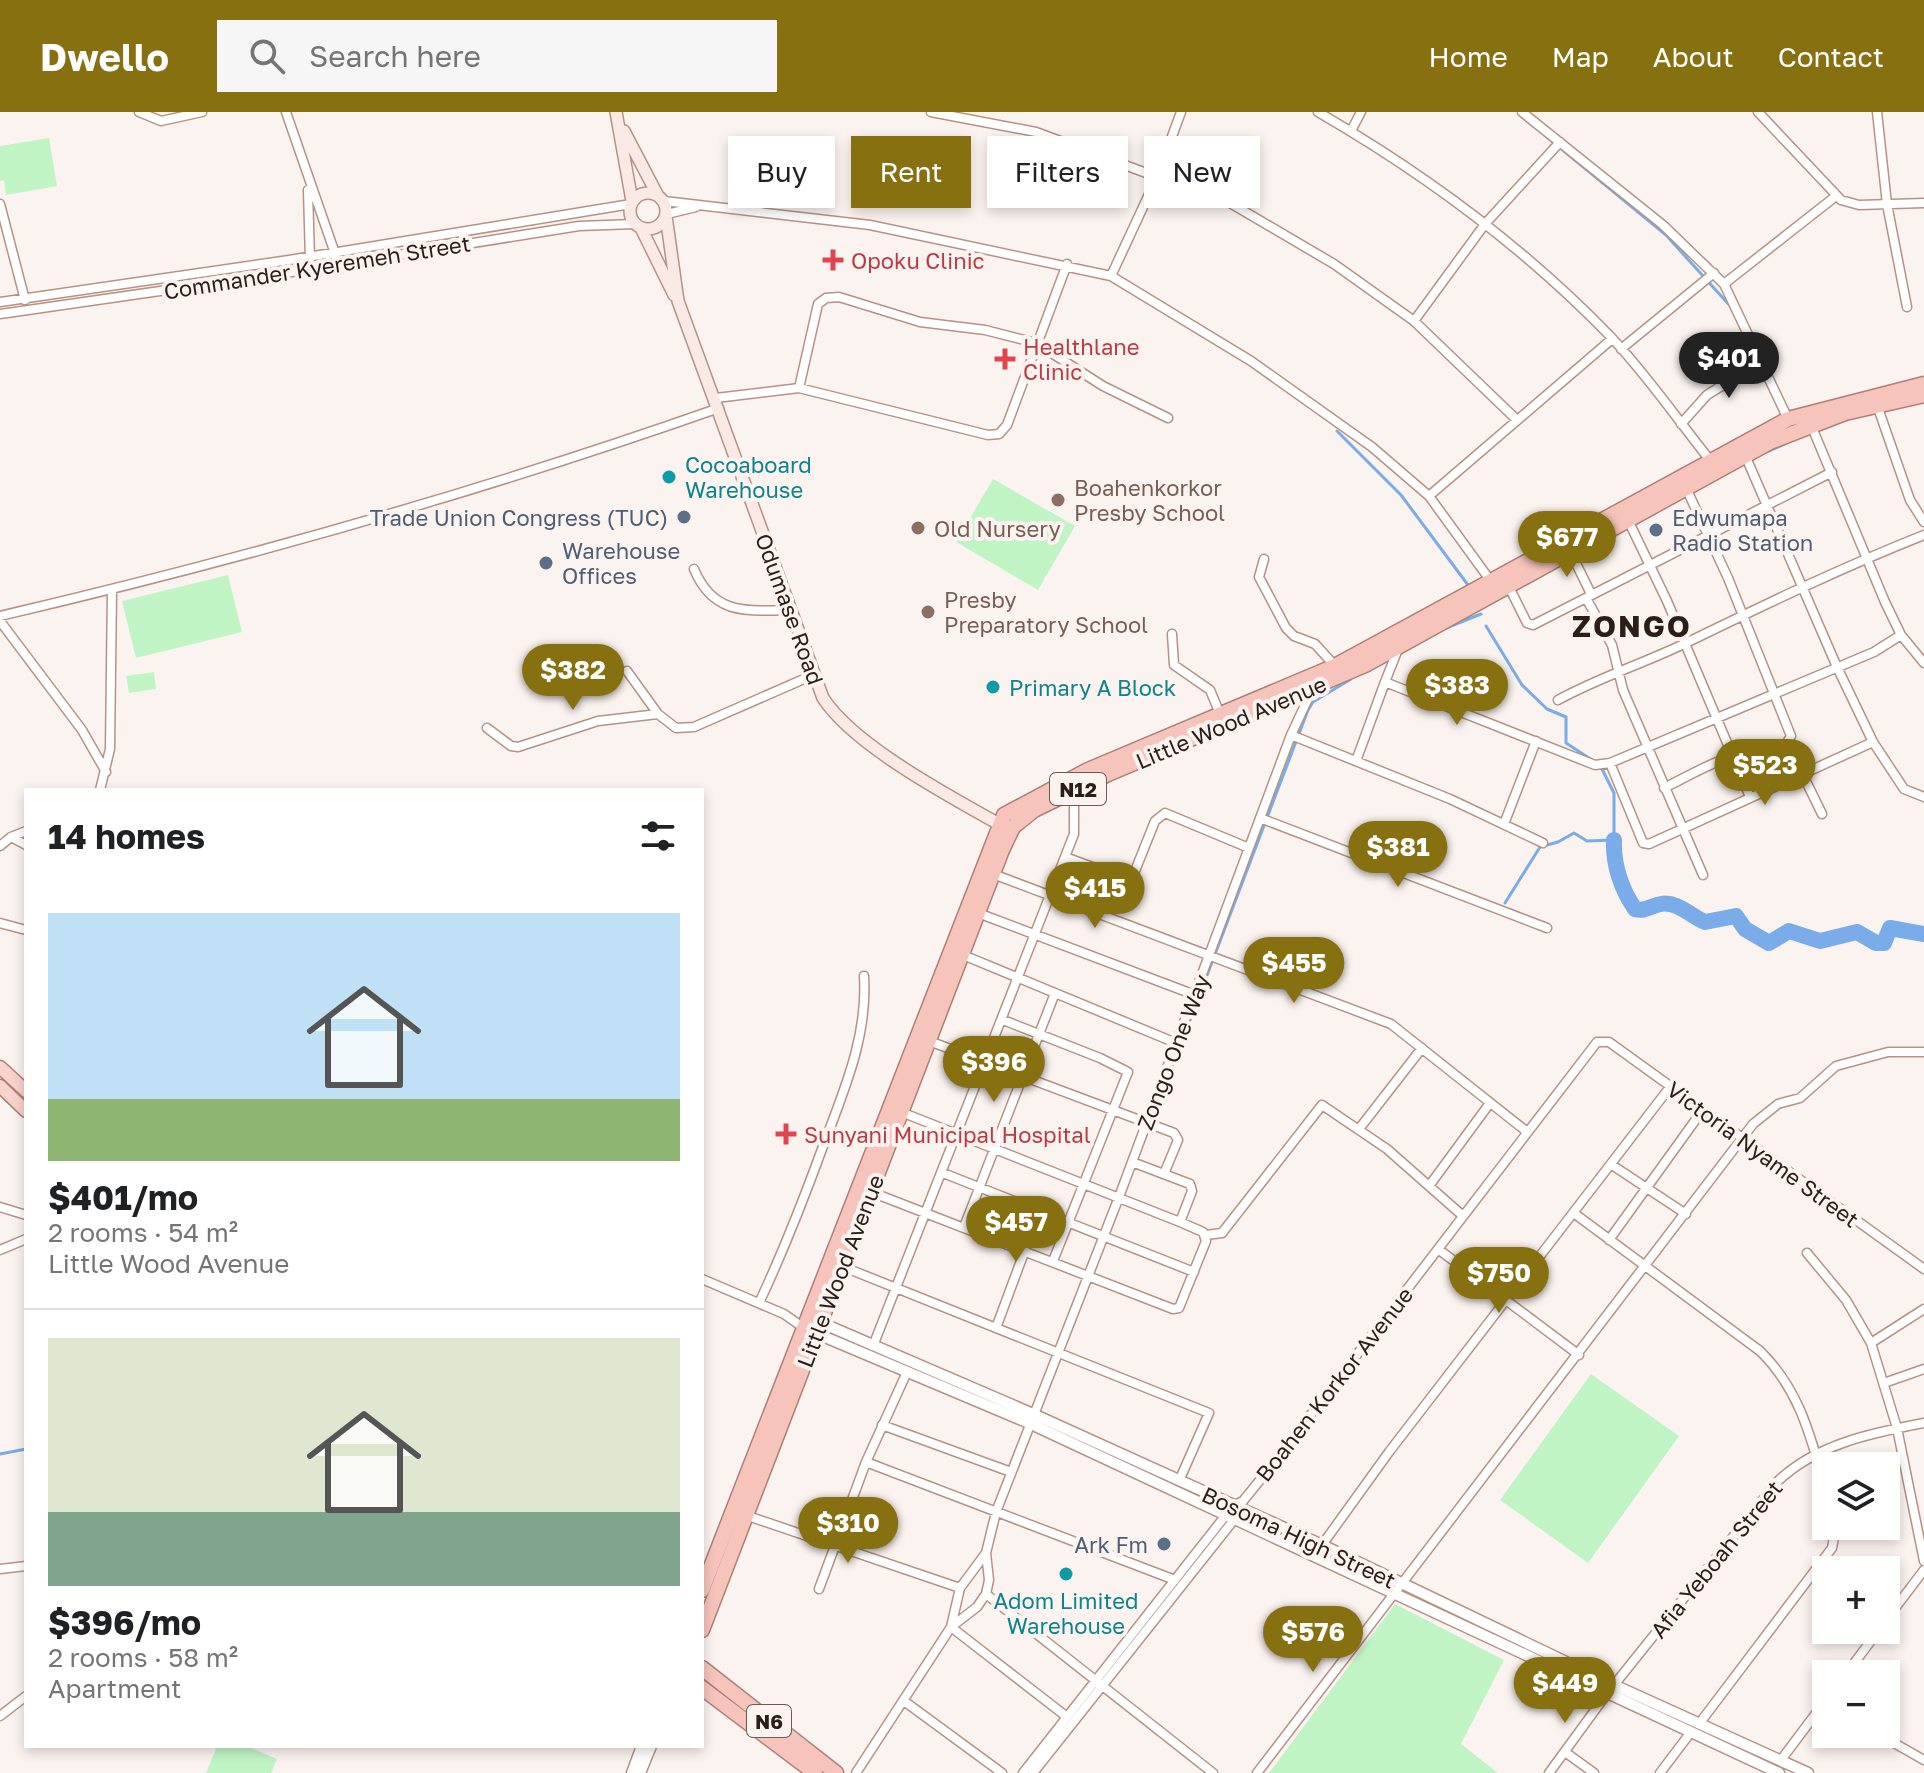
<!DOCTYPE html>
<meta charset="utf-8">
<style>
:root{--surface:#fff;--page:#f6f6f6;--text:#202124;--muted:#757577;--line:#e0e0e0;--accent:#877010}
body{margin:0;font-family:"Golos Text",sans-serif;background:var(--page);color:var(--text);height:100vh;display:flex;flex-direction:column;font-size:30px;white-space:nowrap}
*{box-sizing:border-box;margin:0}
p{font-size:26px;color:var(--muted)}
.icon{flex:none;width:44px;height:44px;fill:none;stroke:currentColor;stroke-width:2;stroke-linecap:round;stroke-linejoin:round}
.map{position:relative;flex:1;overflow:hidden}
.sheet{position:absolute;left:24px;top:676px;width:680px;height:960px;display:flex;flex-direction:column;background:var(--surface);border-radius:0px;box-shadow:0 4px 12px #0003}
.sheet>*{flex:none}
.banner{position:absolute;left:728px;top:24px;width:760px;height:72px;display:flex;gap:16px}
.fabs{position:absolute;left:1812px;top:1340px;display:grid;gap:16px}
.fabs a{display:grid;place-items:center;width:88px;height:88px;border-radius:0px;background:var(--surface);box-shadow:0 4px 12px #0003;font-size:40px}
.price{position:absolute;translate:-50% -68px;padding:0 18px;border-radius:28px;background:var(--accent);color:#fff;font-size:26px;line-height:52px;filter:drop-shadow(0 2px 4px #0008)}
.price::after{content:'';position:absolute;left:50%;top:48px;width:24px;height:18px;margin-left:-12px;background:inherit;clip-path:polygon(0 0,100% 0,50% 100%)}
.price.on{background:#222;color:#fff}
ul{padding:0;list-style:none}
li{display:grid;align-content:center;gap:16px;height:424px;padding:0 24px}
li+li{border-top:2px solid var(--line)}
li span{display:grid;place-items:center;height:248px;border-radius:0px;color:#555}
li>.icon{margin-inline-start:auto}
span .icon{width:144px;height:144px;fill:#fffc;stroke-width:1}
li b{font-size:34px}
h2{display:flex;justify-content:space-between;align-items:center;height:96px;padding:0 24px;font-size:34px}
.chip{padding:0 28px;border-radius:0px;background:var(--surface);box-shadow:0 4px 12px #0003;font-size:28px;line-height:72px}
.chip.on{background:var(--accent);color:#fff}
header{display:flex;align-items:center;gap:48px;box-sizing:border-box;height:112px;padding:0 40px;background:var(--accent);color:#fff}
header strong{font-size:38px}
nav{display:flex;gap:44px;margin-inline-start:auto;font-size:28px}
.search{width:560px;height:72px;background:var(--page);display:flex;align-items:center;gap:20px;box-sizing:border-box;padding:0 28px;border-radius:0px;color:var(--muted);font-size:30px}
.map>svg:first-child{display:block}
.green{fill:#c1f4c5}
.lines{fill:none;stroke-linecap:round;stroke-linejoin:round}
.stream{stroke:#7aacea;stroke-width:3}
.river{stroke:#7aacea;stroke-width:16}
.minor-casing{stroke:#b79283;stroke-width:11}
.tertiary-casing{stroke:#b79283;stroke-width:13}
.secondary-casing{stroke:#b79283;stroke-width:14}
.primary-casing{stroke:#ad8077;stroke-width:15}
.trunk-casing{stroke:#ad8077;stroke-width:17}
.minor{stroke:#fff;stroke-width:8}
.tertiary{stroke:#fff;stroke-width:10}
.secondary{stroke:#fbe9e6;stroke-width:11}
.primary{stroke:#f8d3cc;stroke-width:12}
.trunk{stroke:#f6c4bb;stroke-width:14}
.health-dot{fill:#e0444e;stroke:#fbf3f0;stroke-width:3}
.culture-dot{fill:#0f9aa8;stroke:#fbf3f0;stroke-width:3}
.education-dot{fill:#8d6e63;stroke:#fbf3f0;stroke-width:3}
.service-dot{fill:#5c6f8a;stroke:#fbf3f0;stroke-width:3}
.labels{text-anchor:middle;dominant-baseline:central;stroke-width:8;stroke-linejoin:round;paint-order:stroke}
.shield{fill:#fbf3f0;stroke:#695d58;stroke-width:2}
.shield-label{font-size:20px;font-weight:bold;fill:#2b1d17}
.health-label{font-size:22px;fill:#be3a42;stroke:#fbf3f0;text-anchor:start}
.street-label{font-size:22px;fill:#2b1d17;stroke:#fbf3f0}
.culture-label{font-size:22px;fill:#0d838f;stroke:#fbf3f0;text-anchor:start}
.education-label{font-size:22px;fill:#785e54;stroke:#fbf3f0;text-anchor:start}
.service-label{font-size:22px;fill:#4e5e75;stroke:#fbf3f0;text-anchor:end}
.district-label{font-size:30px;font-weight:bold;letter-spacing:2px;fill:#2b1d17;stroke:#fbf3f0}
</style>
<header>
<strong>Dwello</strong>
<div class="search"><svg class="icon" aria-label="search" viewBox="0 0 24 24"><circle cx="10" cy="10" r="6"/><path d="M15 15l6 6"/></svg>Search here</div>
<nav><a>Home</a><a>Map</a><a>About</a><a>Contact</a></nav>
</header>
<div class="map">
<svg width="1924" height="1661" viewBox="0 0 1924 1661">
<rect width="100%" height="100%" fill="#fbf3f0"/>
<path class="green" d="M49 26 57 74 6 83 4 68 0 69V34Z
M993 367 1075 414 1038 478 956 430Z
M228 463 242 520 136 546 122 489Z
M154 560 156 577 129 581 126 564Z
M1591 1262 1679 1324 1588 1451 1500 1388Z
M1395 1492 1504 1548 1461 1632 1498 1661H1269Z
M217 1634H246L277 1647 271 1661H206Z"/>
<g class="lines">
<path class="stream" d="M1547 25 1666 123 1732 196
M1337 319 1401 383 1468 473
M1767 340 1789 330
M1486 514 1522 573 1547 597 1566 605V631L1592 648
M1446 516 1481 502
M1505 791 1540 735 1558 730 1574 721 1587 729 1614 728V681L1601 655
M1145 1026 1308 598 1313 590 1351 567
M0 1342 26 1337"/>
<path class="river" d="M1614 728C1613 752 1621 777 1635 797 1645 800 1650 794 1661 792 1677 789 1691 804 1705 810L1736 804 1745 817 1769 831 1789 819 1820 829 1857 820 1876 831H1884L1890 816 1924 822"/>
<defs>
<path id="minor" d="M139 0 161 9 202 0
M286 0 339 153
M931 0 1036 20 1157 65
M1318 0C1425 62 1525 136 1611 225 1647 263 1677 307 1710 348
M1522 0 1663 113 1724 172 1788 307
M1758 0 1841 88 1859 93 1924 91
M1877 0 1887 92 1907 195
M1351 19 1361 0
M1162 51 1334 152 1414 209 1517 308
M308 78 310 148
M664 89 870 113 1111 164 1251 249 1372 335 1429 384 1490 468
M0 92 25 188
M667 102 696 95
M1111 164 1157 65 1181 0
M1724 172 1836 84
M0 190 289 148 631 92
M0 202 292 160 579 114 634 112
M1414 209 1485 112 1560 30
M1621 237 1714 161
M799 276 818 192 826 186 839 185 920 210 985 218 1036 231 1103 274 1168 306
M716 286 799 276 988 323 999 322 1007 313 1067 152
M1877 293 1910 388 1924 410
M1681 312 1707 283 1763 248
M1811 313 1885 490 1901 523 1924 551
M1745 343 1837 555 1873 630 1904 677 1924 685
M1686 376 1728 466 1791 624 1781 640 1793 665
M1429 384 1612 227
M1628 408 1667 489 1750 685
M1570 439 1591 482
M1264 447 1259 465 1286 516 1294 524 1315 532 1335 554
M694 457C713 503 746 499 790 498
M1508 473 1527 511 1533 513 1832 360
M1586 486 1612 533 1623 578 1703 763
M0 504C244 447 483 379 719 296
M0 509 82 618 106 660
M1172 522 1174 553 1210 578 1220 602
M1398 537 1385 570 1595 653 1610 651 1643 731 1649 732 1873 630
M627 559 658 602 676 616 694 615 813 563
M1558 588C1600 565 1645 551 1688 530 1766 492 1843 455 1924 423
M487 616 511 634 518 635 598 609 658 602
M1291 623 1450 687 1543 731
M1356 649 1385 570
M1610 651 1874 540 1901 523
M1802 661 1822 702
M1664 676C1699 659 1741 631 1781 640
M100 678 110 637 112 478
M1260 706 1547 816
M1504 712 1536 629
M11 725 26 733
M0 734 11 725 26 719
M1065 745 1131 769 1155 709 1165 701 1249 736
M993 762 1391 912 1526 1019
M978 801 1195 883
M0 811 26 818
M963 843 1176 931
M1003 908 1100 946 1128 960 1053 1149
M929 929 1174 1021 1178 1028 1164 1062
M1359 1017 1422 936
M1132 1050 1190 1072 1192 1079 1180 1110
M1612 1053 1686 1102
M943 1061 1194 1160
M1429 1074 1490 991
M871 1080 1173 1197 1179 1196 1206 1129 1203 1120 1180 1110 901 1000
M0 1095 26 1103
M1575 1102 1760 1239C1800 1278 1811 1326 1826 1378
M964 1115 1055 881
M1206 1123 1222 1121 1322 993 1387 1037 1463 1104
M1609 1128 1702 999
M1438 1137 1579 1243
M0 1138 26 1127
M1807 1141 1846 1188 1871 1231
M841 1154 1209 1301 1179 1369
M702 1167 784 1202 804 1216
M759 1191C783 1140 803 1089 822 1037 843 981 868 925 864 864
M1924 1197 1871 1231 1897 1316 1924 1449
M996 1216 1025 1138
M873 1234 1074 722V679
M907 1260 866 1350 1175 1468
M1884 1271 1924 1257
M882 1313 1011 1360
M745 1403 960 1476
M1322 1433 1389 1340 1670 975
M986 1441 960 1476 951 1515 1067 1605
M0 1457 26 1454
M819 1477 866 1350
M986 1482 1213 1661
M1886 1508 1924 1458
M1846 1562 1879 1518
M904 1589 1002 1661
M0 1604 26 1584
M1699 1612 1832 1436 1836 1414
M1887 1627 1924 1648
M1565 1640 1594 1661
M1781 1648 1826 1588
M856 1661 951 1515 977 1495 986 1482 989 1468 986 1441 996 1400 1119 1085 1291 623 1312 578
M1023 1661 1233 1394 1243 1389 1269 1357 1597 930H1609L1924 1157
M1033 1661 1237 1404
M1257 1661 1753 1012 1778 992 1800 986 1836 954 1888 940H1924
M1549 1661 1606 1583 1777 1370C1816 1332 1872 1321 1924 1311
M1660 1661 1691 1620"/>
<path id="tertiary" d="M817 1209 1033 1302 1322 1433 1614 1573 1808 1661
M813 1220 1029 1311 1779 1661
M632 1661 642 1634
M640 1661 651 1634"/>
<path id="secondary" d="M616 0 632 89
M624 19 658 84
M630 99a18 18 0 1 1 36 0a18 18 0 1 1-36 0Z
M666 104 678 189 823 586C855 635 953 686 1006 716
M641 116 674 183"/>
<path id="primary" d="M0 955 26 979
M0 974 26 999"/>
<path id="trunk" d="M702 1478 1004 703 1088 658 1335 554 1788 307 1924 272
M702 1518 1002 738 1013 715 1034 698 1108 662 1365 553 1770 330 1845 301 1924 283
M702 1556 836 1661
M702 1576 815 1661"/>
</defs>
<use href="#minor" class="minor-casing"/>
<use href="#tertiary" class="tertiary-casing"/>
<use href="#secondary" class="secondary-casing"/>
<use href="#primary" class="primary-casing"/>
<use href="#trunk" class="trunk-casing"/>
<use href="#minor" class="minor"/>
<use href="#tertiary" class="tertiary"/>
<use href="#secondary" class="secondary"/>
<use href="#primary" class="primary"/>
<use href="#trunk" class="trunk"/>
</g>
<g class="health-dot">
<path d="M829 136h8v8h8v8h-8v8h-8v-8h-8v-8h8z"/>
<path d="M1001 235h8v8h8v8h-8v8h-8v-8h-8v-8h8z"/>
<path d="M782 1010h8v8h8v8h-8v8h-8v-8h-8v-8h8z"/>
</g>
<g class="culture-dot">
<circle cx="669" cy="365" r="8"/>
<circle cx="993" cy="575" r="8"/>
<circle cx="1066" cy="1462" r="8"/>
</g>
<g class="education-dot">
<circle cx="1058" cy="388" r="8"/>
<circle cx="918" cy="416" r="8"/>
<circle cx="928" cy="500" r="8"/>
</g>
<g class="service-dot">
<circle cx="684" cy="405" r="8"/>
<circle cx="1656" cy="418" r="8"/>
<circle cx="546" cy="451" r="8"/>
<circle cx="1164" cy="1432" r="8"/>
</g>
<g class="labels">
<g class="shield">
<rect x="1050" y="661" width="56" height="32" rx="6"/>
<rect x="747" y="1593" width="44" height="32" rx="6"/>
</g>
<g class="shield-label">
<text x="1078" y="677">N12</text>
<text x="769" y="1609">N6</text>
</g>
<g class="health-label">
<text x="851" y="148">Opoku Clinic</text>
<text x="1023" y="234">Healthlane<tspan x="1023" dy="25">Clinic</tspan></text>
<text x="804" y="1022">Sunyani Municipal Hospital</text>
</g>
<g class="street-label">
<text transform="translate(317 155) rotate(-9)">Commander Kyeremeh Street</text>
<text transform="translate(790 497) rotate(70)">Odumase Road</text>
<text transform="translate(1231 610) rotate(-23)">Little Wood Avenue</text>
<text transform="translate(1173 940) rotate(-69)">Zongo One Way</text>
<text transform="translate(1763 1042) rotate(36)">Victoria Nyame Street</text>
<text transform="translate(840 1159) rotate(-69)">Little Wood Avenue</text>
<text transform="translate(1334 1272) rotate(-52)">Boahen Korkor Avenue</text>
<text transform="translate(1299 1425) rotate(25)">Bosoma High Street</text>
<text transform="translate(1716 1447) rotate(-51)">Afia Yeboah Street</text>
</g>
<g class="culture-label">
<text x="685" y="352">Cocoaboard<tspan x="685" dy="25">Warehouse</tspan></text>
<text x="1009" y="575">Primary A Block</text>
<text x="1066" y="1488" text-anchor="middle">Adom Limited<tspan x="1066" dy="25">Warehouse</tspan></text>
</g>
<g class="education-label">
<text x="1074" y="375">Boahenkorkor<tspan x="1074" dy="25">Presby School</tspan></text>
<text x="934" y="416">Old Nursery</text>
<text x="944" y="487">Presby<tspan x="944" dy="25">Preparatory School</tspan></text>
</g>
<g class="service-label">
<text x="668" y="405">Trade Union Congress (TUC)</text>
<text x="1672" y="405" text-anchor="start">Edwumapa<tspan x="1672" dy="25">Radio Station</tspan></text>
<text x="562" y="438" text-anchor="start">Warehouse<tspan x="562" dy="25">Offices</tspan></text>
<text x="1148" y="1432">Ark Fm</text>
</g>
<g class="district-label">
<text x="1632" y="514">ZONGO</text>
</g>
</g>
</svg>
<div class="fabs">
<a><svg class="icon" aria-label="layers" viewBox="0 0 24 24"><path d="M12 4l9 5-9 5-9-5zM3 14l9 5 9-5"/></svg></a>
<a>+</a>
<a>−</a>
</div>
<b class="price on" style="left:1729px;top:288px">$401</b>
<b class="price" style="left:1567px;top:467px">$677</b>
<b class="price" style="left:573px;top:600px">$382</b>
<b class="price" style="left:1457px;top:615px">$383</b>
<b class="price" style="left:1765px;top:695px">$523</b>
<b class="price" style="left:1398px;top:777px">$381</b>
<b class="price" style="left:1095px;top:818px">$415</b>
<b class="price" style="left:1294px;top:893px">$455</b>
<b class="price" style="left:994px;top:992px">$396</b>
<b class="price" style="left:1016px;top:1152px">$457</b>
<b class="price" style="left:1499px;top:1203px">$750</b>
<b class="price" style="left:848px;top:1453px">$310</b>
<b class="price" style="left:1313px;top:1562px">$576</b>
<b class="price" style="left:1565px;top:1613px">$449</b>
<div class="banner">
<a class="chip">Buy</a>
<a class="chip on">Rent</a>
<a class="chip">Filters</a>
<a class="chip">New</a>
</div>
<section class="sheet">
<h2>14 homes<svg class="icon" aria-label="filters" viewBox="0 0 24 24"><path d="M4 7h16M4 17h16"/><circle cx="9" cy="7" r="2"/><circle cx="15" cy="17" r="2"/></svg></h2>
<ul>
<li><span style="background:linear-gradient(#bfe0f5 75%,#8fb573 0)"><svg class="icon" aria-label="home" viewBox="0 0 24 24"><path d="M3 11l9-7 9 7M6 9v11h12V9"/></svg></span><div><b>$401/mo</b><p>2 rooms · 54 m²</p><p>Little Wood Avenue</p></div></li>
<li><span style="background:linear-gradient(#dfe7d0 70%,#7fa58c 0)"><svg class="icon" aria-label="home" viewBox="0 0 24 24"><path d="M3 11l9-7 9 7M6 9v11h12V9"/></svg></span><div><b>$396/mo</b><p>2 rooms · 58 m²</p><p>Apartment</p></div></li>
</ul>
</section>
</div>
